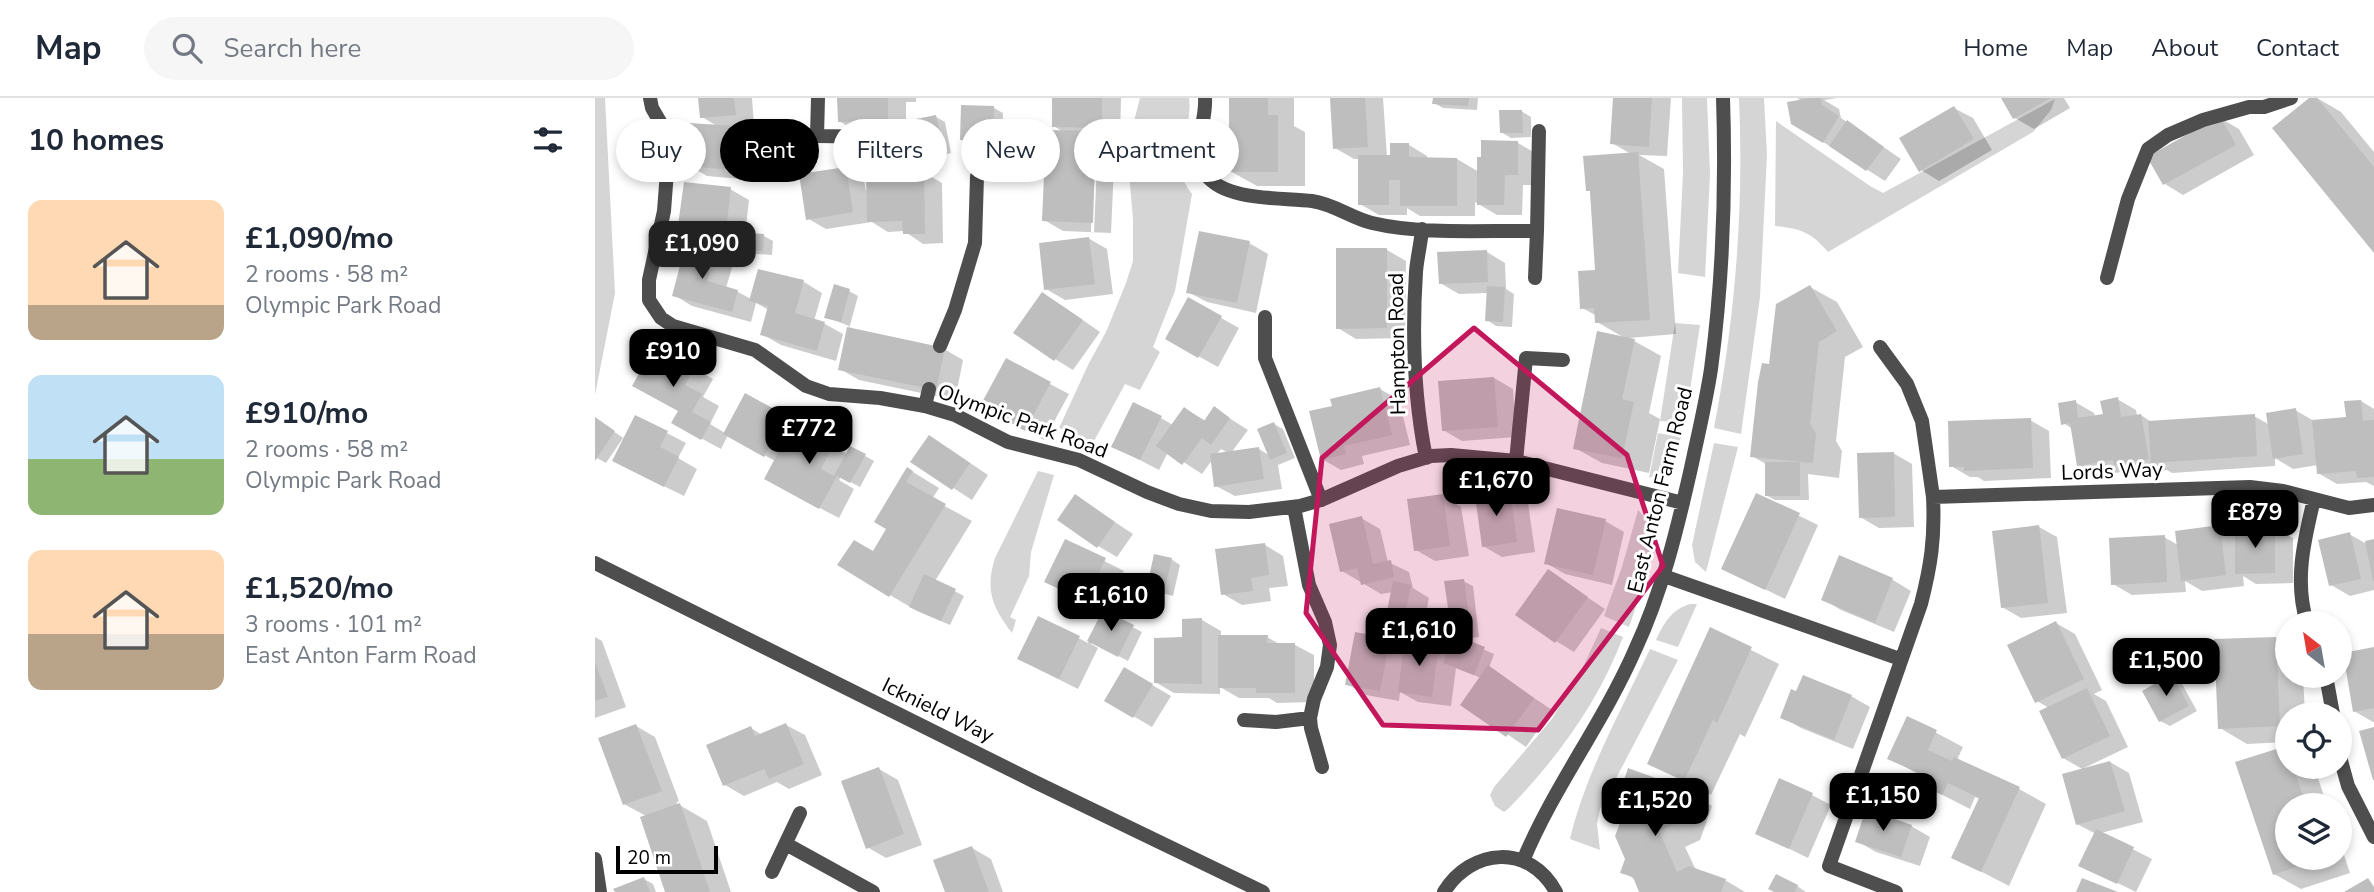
<!DOCTYPE html>
<meta charset="utf-8">
<style>
:root{--surface:#fff;--page:#f6f6f7;--text:#1f2937;--muted:#747a83;--line:#e0e1e3;--accent:#000}
body{margin:0;font-family:"Nunito Sans",sans-serif;background:var(--page);color:var(--text);height:100vh;display:flex;flex-direction:column;font-size:26px;white-space:nowrap}
*{box-sizing:border-box;margin:0}
p{font-size:23px;color:var(--muted)}
.icon{flex:none;width:38px;height:38px;fill:none;stroke:currentColor;stroke-width:2;stroke-linecap:round;stroke-linejoin:round}
.map{position:relative;flex:1;overflow:hidden}
.panel{display:flex;flex-direction:column;background:var(--surface);width:595px}
.panel>*{flex:none}
.guide{position:absolute;left:21px;top:21px;width:665px;height:63px;display:flex;gap:14px}
.needle{width:46px;rotate:329deg}
.fabs{position:absolute;left:1680px;top:513px;display:grid;gap:14px}
.fabs a{display:grid;place-items:center;width:77px;height:77px;border-radius:50%;background:var(--surface);box-shadow:0 4px 10px #0003;font-size:35px}
.scale{position:absolute;left:21px;bottom:18px;width:102px;box-sizing:border-box;padding-left:7px;border:4px solid #000;border-top:0;font-size:19px;line-height:24px;white-space:nowrap;color:#000;-webkit-text-stroke:5px #fff;paint-order:stroke}
.price{position:absolute;translate:-50% -60px;padding:0 16px;border-radius:14px;background:var(--accent);color:#fff;font-size:23px;line-height:46px;filter:drop-shadow(0 2px 4px #0008)}
.price::after{content:'';position:absolute;left:50%;top:42px;width:21px;height:16px;margin-left:-10px;background:inherit;clip-path:polygon(0 0,100% 0,50% 100%)}
.price.on{background:#222;color:#fff}
ul{padding:0;list-style:none}
li{display:flex;align-items:center;gap:21px;height:175px;padding:0 28px}
li span{display:grid;place-items:center;flex:none;width:196px;height:140px;border-radius:14px;color:#555}
li>.icon{margin-inline-start:auto}
span .icon{width:84px;height:84px;fill:#fffc;stroke-width:1}
li b{font-size:30px}
h2{display:flex;justify-content:space-between;align-items:center;height:84px;padding:0 28px;font-size:30px}
.chip{padding:0 24px;border-radius:32px;background:var(--surface);box-shadow:0 4px 10px #0003;font-size:24px;line-height:63px}
.chip.on{background:var(--accent);color:#fff}
header{display:flex;align-items:center;gap:42px;box-sizing:border-box;height:98px;padding:0 35px;background:var(--surface);border-bottom:2px solid var(--line)}
header strong{font-size:33px}
nav{display:flex;gap:38px;margin-inline-start:auto;font-size:24px}
.search{width:490px;height:63px;background:var(--page);display:flex;align-items:center;gap:18px;box-sizing:border-box;padding:0 24px;border-radius:38px;color:var(--muted);font-size:26px}
main{display:flex;flex:1;min-height:0}
.map>svg:first-child{display:block}
.green{fill:#d5d5d5}
.shadow{fill:#0003;fill-rule:evenodd}
.building{fill:#bebebe}
.lines{fill:none;stroke-linecap:round;stroke-linejoin:round}
.service{stroke:#4e4e4e;stroke-width:14}
.pedestrian{stroke:#4e4e4e;stroke-width:14}
.minor{stroke:#4e4e4e;stroke-width:14}
.marked{fill:#c2185b;fill-opacity:0.2;stroke:#c2185b;stroke-width:5;stroke-linejoin:round}
.labels{text-anchor:middle;dominant-baseline:central;stroke-width:6;stroke-linejoin:round;paint-order:stroke}
.street-label{font-size:21px;fill:#000;stroke:#fff}
</style>
<header>
<strong>Map</strong>
<div class="search"><svg class="icon" aria-label="search" viewBox="0 0 24 24"><circle cx="10" cy="10" r="6"/><path d="M15 15l6 6"/></svg>Search here</div>
<nav><a>Home</a><a>Map</a><a>About</a><a>Contact</a></nav>
</header>
<main>
<section class="panel">
<h2>10 homes<svg class="icon" aria-label="filters" viewBox="0 0 24 24"><path d="M4 7h16M4 17h16"/><circle cx="9" cy="7" r="2"/><circle cx="15" cy="17" r="2"/></svg></h2>
<ul>
<li><span style="background:linear-gradient(#ffd9b3 75%,#b9a48a 0)"><svg class="icon" aria-label="home" viewBox="0 0 24 24"><path d="M3 11l9-7 9 7M6 9v11h12V9"/></svg></span><div><b>£1,090/mo</b><p>2 rooms · 58 m²</p><p>Olympic Park Road</p></div></li>
<li><span style="background:linear-gradient(#bfe0f5 60%,#8fb573 0)"><svg class="icon" aria-label="home" viewBox="0 0 24 24"><path d="M3 11l9-7 9 7M6 9v11h12V9"/></svg></span><div><b>£910/mo</b><p>2 rooms · 58 m²</p><p>Olympic Park Road</p></div></li>
<li><span style="background:linear-gradient(#ffd9b3 60%,#b9a48a 0)"><svg class="icon" aria-label="home" viewBox="0 0 24 24"><path d="M3 11l9-7 9 7M6 9v11h12V9"/></svg></span><div><b>£1,520/mo</b><p>3 rooms · 101 m²</p><p>East Anton Farm Road</p></div></li>
</ul>
</section>
<div class="map">
<svg width="1779" height="794" viewBox="0 0 1779 794">
<rect width="100%" height="100%" fill="#fff"/>
<path class="green" d="M0 0H10L20 195 0 297Z
M545 0H594C599 39 568 58 597 96L580 193 558 249 565 254 545 292 530 286 498 345 464 330 494 265 511 234 531 185 538 163V122L532 50Z
M1087 0H1112L1115 76 1110 179 1083 175 1088 75Z
M1144 0H1169L1172 57 1165 199 1146 336 1119 330C1140 221 1149 112 1144 0Z
M1460 1 1456 12 1438 34 1233 154C1216 134 1206 131 1180 128L1181 23 1275 88 1288 95Z
M1080 225 1105 227 1090 325 1065 323Z
M1063 335 1086 339C1080 358 1073 372 1054 380Z
M1119 345 1143 349 1111 474 1100 464 1097 447Z
M443 373 459 377 436 454 434 478 415 519 421 522 417 535C397 509 390 492 400 460Z
M1043 412C1055 425 1062 434 1060 452L1034 529 1009 518 1027 469Z
M1095 506H1102L1083 549 1061 542C1069 525 1076 512 1095 506Z
M1006 530 1028 539C1004 603 962 661 914 710L909 714 900 708 895 697 899 689 957 621 989 567Z
M1055 551 1083 562 1005 711 1002 726 1005 752 975 741C991 674 1026 613 1055 551Z"/>
<path class="shadow" d="M105 0H157L159 27 139 29 159 40 157 82 112 78 93 67 122 28 107 19Z
M244 0H321V4H311V24L341 19 350 24 356 55 324 62 315 56 310 33 263 34 244 23Z
M459 0H526L525 40 509 39 520 46 516 135 468 133 449 122 468 34 459 28ZM499 42H503L499 134H496Z
M636 0H699V28L710 34V88H662L635 73Z
M737 0H788L792 59 814 47 832 58V61H862L884 74 923 45 942 56 941 87H928L927 117H902L880 104V118H825L812 110V117H784L765 106V61H759L740 50Z
M840 0H883L882 12 848 10 839 5Z
M1020 0H1076L1072 58 1044 57 1069 71 1081 236 1034 240 1066 258 1054 315 1065 321 1054 375 1007 365 980 350 1028 239 1002 224V218L987 210 1002 173 995 93 992 92 1036 56 1017 45Z
M1202 0H1242L1229 2 1244 11 1246 20 1306 61 1290 83 1198 25 1207 3Z
M1408 0H1469L1475 10 1439 31 1420 20Z
M1716 0H1722L1746 14 1779 54V153L1679 31Z
M367 9 399 10 408 15 407 47H376L366 41Z
M1359 10 1378 20 1397 52 1344 83 1326 72Z
M926 13 936 19V39L916 40 906 34Z
M1625 20 1644 31 1659 57 1588 97 1570 86Z
M250 71 269 82 271 93 328 74 347 85 348 145 328 146 309 133 293 134 277 124 231 131 212 120Z
M135 91 154 102 150 137 169 138 178 143 177 157 148 155 139 150 140 141 104 137 85 126Z
M493 140 512 151 518 196 470 202 451 191Z
M654 145 673 156 661 215 612 204 593 194Z
M92 147 120 155 138 166 131 190 143 194 156 201 186 177 209 184 227 195 219 223 230 226 248 236 241 263 186 247 167 236 174 212 161 205 156 224 97 208 79 197Z
M792 152 811 163 810 240 761 241 743 230Z
M892 154 910 165 911 191 919 196 917 229 901 228 892 222 893 195 864 196 845 185Z
M1215 189 1242 204 1268 249 1250 259 1241 343 1247 353 1244 380 1213 376 1214 402H1180L1171 397V366L1157 358 1176 268Z
M254 193 263 198 254 231 349 251 368 262 360 302 264 282 245 271 254 228 231 219Z
M594 202 644 230 623 269 572 241Z
M466 207 505 234 478 272 460 261Z
M60 249 118 281 108 299 124 308 115 326 130 335 151 298 252 356 256 350 279 363 265 389 246 379 244 382 259 391 244 420 190 392 180 363 133 337 126 351 78 325 85 313Z
M899 280 918 291 921 339 867 343 848 332Z
M455 286 474 296 449 342 406 318Z
M785 291 804 302 815 347 767 358 769 366 746 372 727 361 739 309Z
M1522 301 1541 312 1542 318 1546 317 1558 325 1659 318 1675 327 1700 312 1719 323 1753 321 1766 303 1779 311V388L1771 384 1742 386 1723 375V367L1698 371 1680 360V368L1577 375 1572 372 1539 377 1532 373 1502 378 1484 367 1478 331 1468 325 1480 304 1499 315 1500 319 1510 318Z
M590 311 611 323 620 311 653 332 636 355 664 351 674 357 679 326 688 331 700 360 683 367 687 391 640 398 621 388 617 362 607 376 573 354 564 372 518 348 566 320 578 327ZM626 351 633 355 621 357Z
M41 319 91 345 83 360 102 371 89 398 38 373 28 340 11 365 0 359V321L30 341Z
M1435 322 1454 333 1456 380 1389 383 1383 379H1375L1356 368Z
M353 350 393 377 377 402 318 364Z
M1298 355 1317 366 1319 429 1284 430 1265 419Z
M313 371 344 390 337 401 377 423 340 483 369 498 355 527 322 513 295 497 279 455 294 430Z
M914 394 933 405 940 454 907 459 888 448Z
M1162 397 1223 427 1190 501 1128 471Z
M480 398 538 436 522 459 503 448Z
M848 398 866 409 874 458 840 463 821 452Z
M766 420 785 431 793 464 814 474 818 490 834 500 825 545 844 547 855 554 861 538 858 536 868 483 878 488 884 539 866 541 899 556 894 570 957 612 931 649 868 606 886 580 861 570 856 608 823 604 805 594 804 603 771 597 752 586 789 542 798 494 786 496 747 473Z
M1010 423 1029 434 1017 487 970 476 951 465Z
M1444 429 1462 439 1472 515 1426 520 1407 509Z
M1624 429 1642 439 1679 429 1698 440V485L1661 486 1648 478 1649 488 1607 493 1590 483 1591 494 1537 497 1518 486 1569 439 1583 447Z
M1754 436 1770 445 1779 443V492L1755 498 1736 487Z
M470 443 529 473 510 512 452 483Z
M670 447 688 458 693 488 674 490 676 503 647 507 628 496Z
M1245 460 1298 482 1316 493 1299 534 1246 512 1228 501Z
M576 461 585 467 578 498 563 494 554 489Z
M953 473 1010 511 979 554 961 543Z
M509 514 547 534 533 563 497 544 496 546 503 550 483 591 443 571 444 520 493 545Z
M607 522 626 533V539H672L686 547H700L719 557V604L682 605 674 600H644L625 589V596L579 595 560 584 588 541Z
M1461 525 1480 536 1507 592 1499 596 1511 603 1533 649 1489 670 1490 672 1515 664 1534 675 1548 724 1506 735 1557 761 1541 794 1486 767 1501 736 1482 726 1489 672 1468 660 1454 610 1442 603Z
M1116 532 1184 566 1150 639 1145 636 1116 697 1054 665Z
M0 539 7 543 31 609 0 620Z
M1680 540 1692 547V578H1708L1710 616H1692V644L1652 646 1625 630Z
M1779 551V624H1778L1759 613 1750 556Z
M530 571 576 598 557 629 511 602Z
M1577 578 1586 584 1602 613 1575 628 1565 623Z
M1256 598 1275 609 1258 651 1206 630 1187 619Z
M1313 620 1368 649 1362 662 1424 691 1451 706 1414 788 1358 759 1385 701 1380 699 1375 711 1320 683 1323 676 1294 660Z
M191 627 210 637 227 677 194 691 182 684 149 698 130 687 156 630 167 637Z
M41 628 60 639 84 703 81 705 112 723 136 794H72L51 718 29 706Z
M1691 649 1692 668H1719L1732 707H1692V760H1745V745L1755 775 1706 791 1679 776Z
M284 671 303 682 327 747 291 760 272 749Z
M1090 692 1117 708 1105 742 1090 749 1101 772 1130 782 1150 794H1046L1041 782 1028 774Z
M1217 697 1236 707 1213 760 1162 735Z
M1316 728 1335 739 1325 768 1281 754 1262 743Z
M377 750 396 761 408 794H352Z
M1182 778 1202 788 1211 794H1182Z
M49 781 58 786 61 794H22Z"/>
<path class="building" d="M103 0H139L141 17 105 20Z
M242 0H293V23L243 24Z
M457 0H507V30L457 29Z
M634 0H673V17H683V74H634Z
M735 0H770L773 49 738 51Z
M838 0H874L873 8 837 6Z
M1018 0H1057L1054 49 1015 46Z
M1215 0H1226L1227 7 1244 18 1228 45 1196 26 1192 4Z
M1406 0H1456L1418 21Z
M1714 0H1722L1779 69V155L1677 30Z
M366 7 399 8 398 43 365 42Z
M1359 8 1379 41 1324 74 1304 40Z
M904 12H927L928 35H905Z
M341 17 348 51 313 57 306 24Z
M1625 18 1641 47 1568 87 1552 59Z
M1252 22 1289 49 1271 73 1234 48Z
M94 25 141 28 138 72 91 68Z
M451 32 501 33 498 125 447 123Z
M886 42 923 43V77H910L909 107H882V59H886Z
M795 45H814V59L862 60V108H805V82H794V107H763V57H795Z
M1043 54 1055 222 1000 225 999 210 985 211 983 173 1000 172 995 93H991L988 58Z
M251 69 258 114 211 122 204 76Z
M329 73 330 136H308L307 123 272 124 271 74Z
M89 84 136 89 131 132 83 127Z
M604 133 655 143 642 205 591 195Z
M139 134 169 136 168 153 137 151Z
M494 139 500 186 449 192 444 145Z
M91 145 120 153 112 183 143 192 137 214 77 198Z
M741 150H792V230L741 231Z
M892 152 893 184 844 186 842 154Z
M163 171 209 182 200 215 230 224 222 253 165 237 173 208 154 203Z
M239 186 255 191 246 224 229 220Z
M1215 187 1242 233 1224 244 1215 326 1221 336 1218 365 1155 359 1163 284 1167 265 1174 266 1181 206Z
M892 188 910 189 908 224 890 223Z
M447 194 488 222 459 263 418 235Z
M593 199 627 218 603 260 570 241Z
M252 229 350 250 341 292 243 272Z
M1002 233 1040 241 1027 301 1039 304 1027 360 978 351Z
M60 247 100 269 90 287 107 296 97 314 116 324 106 342 76 325 83 313 37 288Z
M411 260 456 284 430 333 385 308Z
M899 279 903 329 847 333 843 283Z
M785 289 797 337 749 348 751 356 726 362 714 313 737 308 735 301Z
M150 295 192 318 169 359 128 336Z
M1523 299 1526 319 1546 316 1554 361 1519 367 1518 362 1482 368 1475 325 1466 327 1463 305 1481 302 1483 320 1508 316 1505 303Z
M1766 302 1768 323 1779 322V379L1762 380 1761 373 1722 376 1717 322 1751 319 1749 303Z
M538 304 567 318 545 362 516 349Z
M619 308 635 320 616 347 607 340 587 367 561 348 589 309 609 323Z
M1701 310 1708 356 1678 361 1671 315Z
M1660 316 1662 358 1556 365 1553 323Z
M40 317 73 333 65 349 84 359 69 389 17 363Z
M0 319 20 333 0 363Z
M1436 320 1438 370 1369 373V369H1354L1353 323Z
M679 324 692 355 675 362 662 331Z
M199 325 239 346 226 371 239 378 255 348 271 356 255 385 242 378 224 411 169 381Z
M334 337 375 365 357 392 315 364Z
M664 349 669 381 619 389 615 356Z
M1299 354 1300 419 1264 420 1262 355Z
M1170 364H1205V398H1170Z
M312 369 318 373 311 384 351 406 294 499 242 467 259 442 278 453 291 431 279 424Z
M915 392 922 444 887 449 880 397Z
M1161 395 1205 415 1170 492 1126 471Z
M480 396 520 424 502 450 462 422Z
M848 396 855 448 819 453 812 401Z
M962 410 1011 421 998 477 949 466Z
M767 418 778 466 796 462 799 479 766 487 762 470 745 474 734 426Z
M1444 427 1453 505 1406 510 1397 433Z
M1625 427 1631 477 1586 483 1580 433Z
M1640 428H1680V475L1640 476Z
M1755 434 1766 481 1734 488 1723 442Z
M1570 437 1572 484 1516 487 1514 440Z
M470 441 511 460 490 503 449 484Z
M1779 441V483H1778L1770 443Z
M670 445 674 477 656 480 658 493 626 497 620 451Z
M559 456 577 460 569 494 552 489Z
M1244 457 1298 480 1280 525 1226 502Z
M953 471 993 499 960 545 920 517Z
M329 476 361 491 346 523 314 509Z
M869 481 876 534 857 537 849 483Z
M798 483 816 487 805 543 795 541 785 593 750 587 760 534 787 539Z
M508 512 539 527 523 559 492 543Z
M443 518 485 538 464 581 422 561Z
M607 520V586L559 585V540L587 539V521Z
M1461 523 1489 581 1440 605 1412 547Z
M1115 529 1157 549 1122 625 1118 622 1089 683 1052 666Z
M623 537H673L672 545H700V595H661V590H623Z
M860 537 890 549 879 577 848 565Z
M1681 539 1685 628 1623 631 1619 541Z
M810 541 844 546 837 599 803 594Z
M1779 549V610L1758 614 1748 555Z
M0 564 13 599 0 603Z
M893 567 939 600 911 639 865 607Z
M529 569 558 586 538 620 509 603Z
M1577 576 1594 608 1564 624 1547 593Z
M1208 577 1257 597 1239 642 1185 620 1196 591 1201 593Z
M1492 590 1515 638 1467 661 1444 613Z
M1312 618 1342 632 1333 652 1357 663 1359 659 1425 689 1386 774 1356 760 1384 700 1353 685 1347 697 1318 683 1322 674 1292 661Z
M191 625 209 666 174 681 169 671 128 688 111 647 156 628 160 638Z
M41 626 67 693 28 707 3 640Z
M1779 629V682H1778L1764 633Z
M1691 648 1692 668H1698L1711 707H1692V760H1728L1678 777 1640 664Z
M1515 663 1530 713 1481 727 1467 676Z
M284 669 309 736 271 751 246 683Z
M1033 670 1091 691 1078 727 1064 733 1082 774 1094 768 1131 781 1126 794H1044L1038 779 1025 775 1030 761 1020 738 1028 717 1022 703Z
M1184 680 1218 695 1194 751 1160 736Z
M85 705 115 794H70L45 719Z
M1271 711 1317 727 1306 759 1260 744Z
M1501 731 1539 749 1522 786 1483 768Z
M377 748 394 794H350L338 762Z
M1181 776 1203 787 1200 794H1179L1173 791Z
M49 779 55 794H20L18 791Z
M1487 780 1523 794H1481Z
M1773 780 1779 789V794H1749Z"/>
<g class="lines">
<path class="service" d="M223 0 222 38 293 39
M1512 180 1533 101 1553 51 1573 37 1608 22 1654 9H1669L1696 0
M670 219V260L726 402
M345 248 360 212 380 145 382 78
M330 308 334 291
M921 363 931 260 968 262"/>
<path class="pedestrian" d="M0 465 440 684 668 794"/>
<path class="minor" d="M55 0 57 10 71 34 74 47 69 113 54 182V202L66 220 78 228 160 252 211 288 234 296 285 300 330 308 360 317 413 344 484 362 552 394 584 406 616 413 654 414 705 408 726 402 803 368 836 358 856 357 921 363 1088 405
M610 0C612 26 594 54 611 77 632 104 688 99 717 103 739 106 756 120 777 125 828 137 890 132 942 133L944 33
M827 131C826 145 822 160 821 174 817 235 819 300 831 360
M940 180 942 133
M1285 249 1312 286 1327 323 1338 399
M699 409 714 487 730 524 735 547 732 569 719 601 715 620 716 630 727 669
M1069 478 1305 561
M1712 525C1699 483 1709 443 1719 401
M1731 578 1738 616
M649 622 681 624 715 620
M1745 659 1753 688 1779 739
M191 746 278 794
M0 761 5 794
M928 763C958 690 1008 625 1040 552 1067 494 1082 432 1096 370 1103 337 1111 304 1116 271 1128 181 1131 90 1128 0
M177 774 205 715
M849 794C876 750 935 745 961 794
M1301 794 1234 768 1326 506C1336 467 1340 440 1338 399L1655 389 1688 393 1754 410 1779 407"/>
</g>
<path class="marked" d="M879 230 1032 357 1068 468 943 632 788 627 711 515 727 360Z"/>
<g class="labels">
<g class="street-label">
<text transform="translate(802 246) rotate(-91)">Hampton Road</text>
<text transform="translate(428 323) rotate(20)">Olympic Park Road</text>
<text transform="translate(1517 373) rotate(-2)">Lords Way</text>
<text transform="translate(1065 392) rotate(-76)">East Anton Farm Road</text>
<text transform="translate(343 612) rotate(26)">Icknield Way</text>
</g>
</g>
</svg>
<div class="fabs">
<a><svg class="needle" viewBox="-14 -14 28 28"><path d="M0-13l5 13h-10z" fill="#e53935"/><path d="M0 13l5-13h-10z" fill="#747a83"/></svg></a>
<a><svg class="icon" aria-label="locate" viewBox="0 0 24 24"><circle cx="12" cy="12" r="6"/><path d="M12 2v4M12 18v4M2 12h4M18 12h4"/></svg></a>
<a><svg class="icon" aria-label="layers" viewBox="0 0 24 24"><path d="M12 4l9 5-9 5-9-5zM3 14l9 5 9-5"/></svg></a>
</div>
<div class="scale">20 m</div>
<b class="price on" style="left:107px;top:183px">£1,090</b>
<b class="price" style="left:78px;top:291px">£910</b>
<b class="price" style="left:214px;top:368px">£772</b>
<b class="price" style="left:901px;top:420px">£1,670</b>
<b class="price" style="left:1660px;top:452px">£879</b>
<b class="price" style="left:516px;top:535px">£1,610</b>
<b class="price" style="left:824px;top:570px">£1,610</b>
<b class="price" style="left:1571px;top:600px">£1,500</b>
<b class="price" style="left:1288px;top:735px">£1,150</b>
<b class="price" style="left:1060px;top:740px">£1,520</b>
<div class="guide">
<a class="chip">Buy</a>
<a class="chip on">Rent</a>
<a class="chip">Filters</a>
<a class="chip">New</a>
<a class="chip">Apartment</a>
</div>
</div>
</main>
